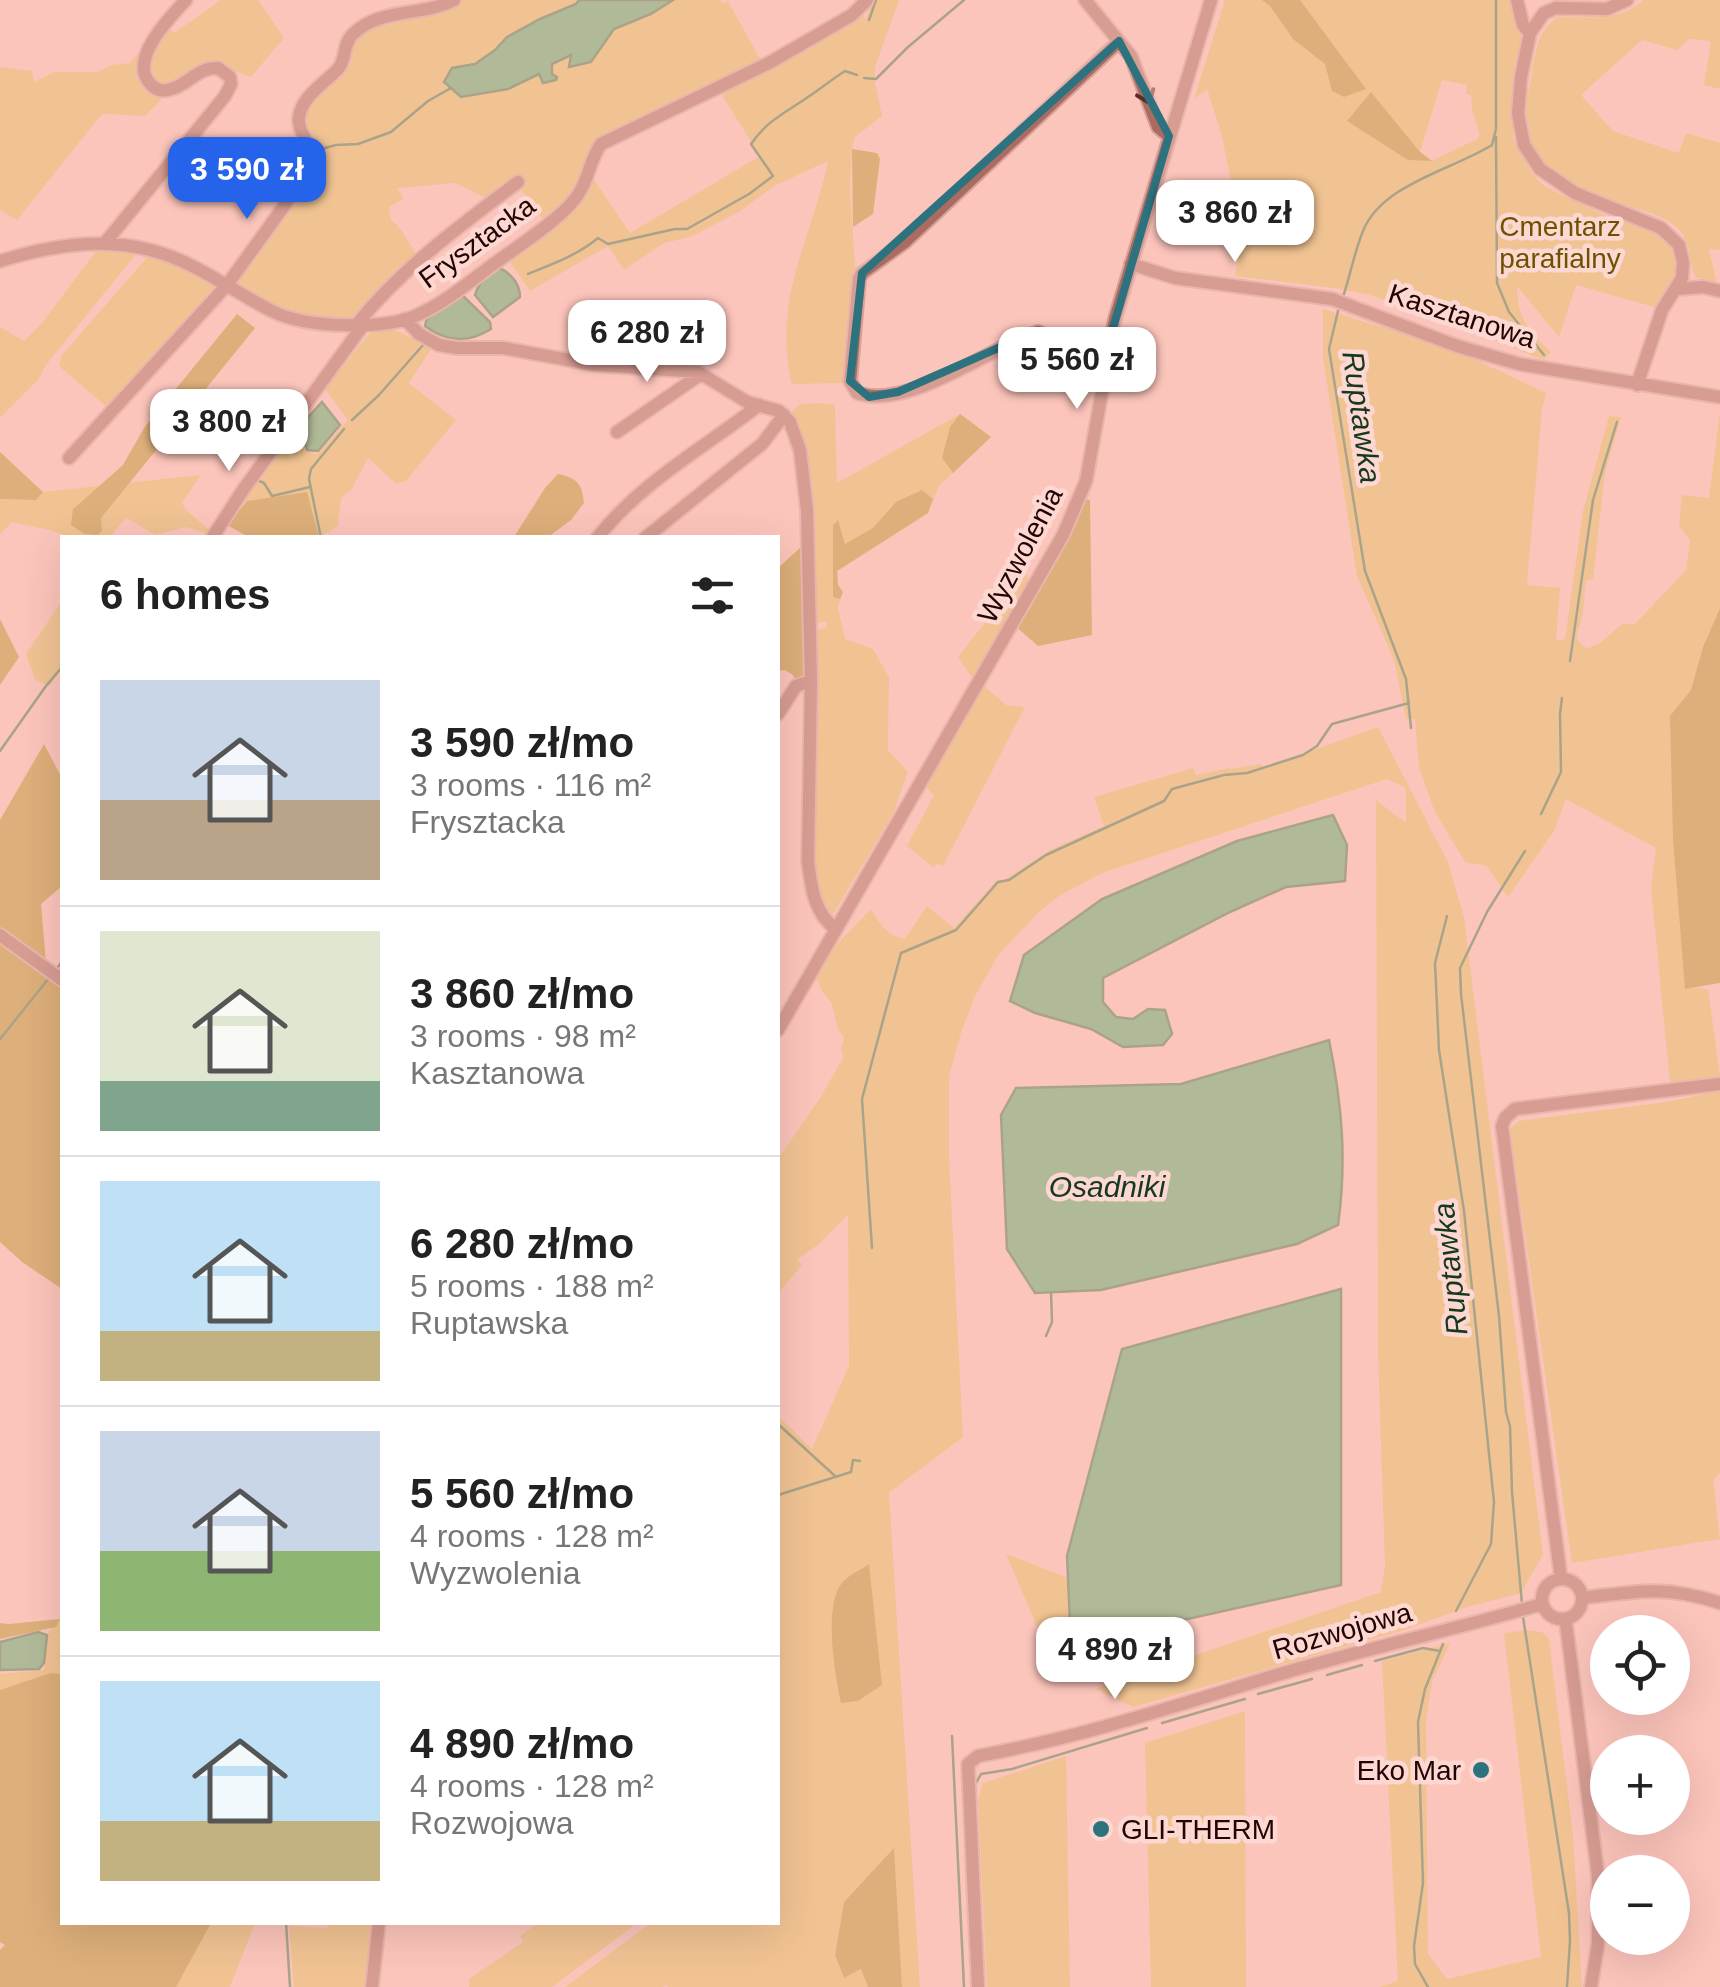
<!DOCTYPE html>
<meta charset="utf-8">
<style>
:root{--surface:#fff;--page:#f2f2f2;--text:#222;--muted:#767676;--line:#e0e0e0;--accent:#2563eb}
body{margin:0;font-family:Arial,sans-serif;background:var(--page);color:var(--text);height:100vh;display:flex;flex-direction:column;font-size:38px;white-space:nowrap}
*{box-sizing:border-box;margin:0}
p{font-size:32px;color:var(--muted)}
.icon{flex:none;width:55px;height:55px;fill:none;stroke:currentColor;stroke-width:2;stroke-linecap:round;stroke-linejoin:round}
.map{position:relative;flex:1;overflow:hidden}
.details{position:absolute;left:60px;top:535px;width:720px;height:1390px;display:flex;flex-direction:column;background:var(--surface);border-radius:0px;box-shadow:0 10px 40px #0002}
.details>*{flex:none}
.controls{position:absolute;left:1590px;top:1615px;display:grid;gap:20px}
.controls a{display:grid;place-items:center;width:100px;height:100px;border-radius:50%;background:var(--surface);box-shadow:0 10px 40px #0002;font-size:50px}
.price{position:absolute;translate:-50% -85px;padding:0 22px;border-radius:20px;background:#fff;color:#222;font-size:32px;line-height:65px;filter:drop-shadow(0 2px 5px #0008)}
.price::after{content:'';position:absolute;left:50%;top:60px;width:30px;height:22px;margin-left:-15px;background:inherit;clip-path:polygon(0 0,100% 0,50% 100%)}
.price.selected{background:var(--accent);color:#fff}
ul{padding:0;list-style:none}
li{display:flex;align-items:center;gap:30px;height:250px;padding:0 40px}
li+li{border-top:2px solid var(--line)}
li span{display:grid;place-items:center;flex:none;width:280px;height:200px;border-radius:0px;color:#555}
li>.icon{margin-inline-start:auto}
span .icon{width:120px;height:120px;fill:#fffc;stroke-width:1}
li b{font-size:42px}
h2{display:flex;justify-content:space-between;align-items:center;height:120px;padding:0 40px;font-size:42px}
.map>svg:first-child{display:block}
.green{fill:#e4c263;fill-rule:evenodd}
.forest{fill:#b8962b}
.water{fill:#58ad6d;stroke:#487a4d;stroke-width:2.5}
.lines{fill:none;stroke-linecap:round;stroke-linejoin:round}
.stream{stroke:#487a4d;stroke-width:2.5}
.minor-casing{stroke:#d5a29a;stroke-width:16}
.minor{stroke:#ab6b61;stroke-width:12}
.oneway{stroke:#592d28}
.marked{fill:none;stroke:#2c737f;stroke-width:8;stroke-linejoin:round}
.poi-dot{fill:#2c737f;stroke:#fdd7d1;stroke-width:4}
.labels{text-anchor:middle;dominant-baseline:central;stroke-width:9;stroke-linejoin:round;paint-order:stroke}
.park-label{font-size:28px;fill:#6b5300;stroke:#fdd7d1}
.street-label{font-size:28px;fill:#220402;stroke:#fdd7d1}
.poi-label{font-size:28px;fill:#220402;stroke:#fdd7d1;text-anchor:end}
.water-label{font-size:30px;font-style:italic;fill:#15381e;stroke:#fdd7d1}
</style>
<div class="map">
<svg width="1720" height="1987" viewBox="0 0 1720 1987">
<rect width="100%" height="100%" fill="#fcc5bb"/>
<path class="green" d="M221 0H258L284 38 251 77 216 64 180 80 145 116 102 114 17 220 0 210V67L32 71 34 82 54 72H97L112 65 130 63 164 21 174 33Z
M461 0H720L723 4 728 1 760 59 598 140 572 194 543 219 522 190 500 205 456 183 397 188 404 199 389 207 391 220C402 227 407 241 415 252L414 257 353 320 306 317 277 309 257 295 231 284 311 158 295 129 337 61 352 30 452 6Z
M872 0H899L875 67V83L882 116 855 137 852 148 850 191 856 279 849 347 843 383 792 384C771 300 812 239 828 161L774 186 739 212 690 237 664 243 624 270 608 246 530 291 508 259 559 222 584 198 592 177 630 233 760 156 721 94 862 14 866 19Z
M1225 0H1512L1524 39 1513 103V139L1532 173 1544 186 1613 219C1638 216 1679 235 1680 265 1681 282 1668 295 1658 308L1576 285 1559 337 1517 286C1517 318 1529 332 1551 352L1544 360 1452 323 1367 294 1334 288 1235 276 1242 240 1222 136 1207 89 1194 99ZM1442 80 1467 85 1466 94 1471 95 1472 110 1480 134 1477 139 1432 161 1420 152Z
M1643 0H1720V89L1704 85 1711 41 1689 39 1677 50 1642 40 1581 95 1613 131 1679 153 1686 133 1720 143V250L1709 249 1717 284 1695 277C1688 259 1693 243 1677 228 1660 212 1635 210 1614 201 1579 188 1530 167 1526 124 1525 108 1528 93 1531 78 1535 55 1536 31 1558 17 1586 17 1621 22 1643 0Z
M96 251 137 253 46 365 39 379 0 418V327L24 341 42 323Z
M149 255 183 268 217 288 108 408 59 366 62 355Z
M1323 309 1382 327 1384 323 1485 364 1546 393 1542 409 1527 585 1560 588 1556 641 1565 639 1583 511 1609 416 1621 417 1605 473 1593 579 1586 580 1583 614 1576 638 1586 649 1600 643 1622 624H1635L1686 570 1690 540 1679 526 1682 495 1709 498 1720 411V608L1703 647 1689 699 1688 987 1708 989 1720 1076 1670 1083 1651 888 1656 848 1566 799 1554 831 1508 897 1487 866 1465 862 1434 810 1419 767 1415 719H1406L1394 660 1357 576 1323 358Z
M389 329 400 332 432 348 409 383 456 420 406 481 396 484 368 458 351 490 341 498 338 526 320 537H249L227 525 247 501 242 496 296 424 305 451 317 454 348 420 325 389 372 330Z
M821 403 835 405 837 483 960 414 991 437 939 486 928 513 837 571 838 585 843 592 838 607 845 639 873 649 889 677 888 750 908 772 894 812 831 918 823 912 813 876V631L827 627V621L813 623 811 533 789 414 800 404Z
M201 475 182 503 186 510 209 530 206 533 186 527 156 535 126 518 110 537H68L50 530 12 522 0 534V499L35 500 43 492Z
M1024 567 1029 581 973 679 958 657 1022 576Z
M62 601V668L50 686 35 680 26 654Z
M982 684 1006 705 1025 707 943 866 938 863 934 868 907 846 934 795 924 785Z
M1378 727 1448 862 1464 917 1543 1555 1521 1593 1464 1608 1404 1630 1133 1707 1096 1689 1381 1592 1385 1565 1378 1354 1376 800 1406 823V788L1387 779 1102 873 1059 896 1038 913 999 954 974 998 960 1036 949 1077V1157L963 1437 889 1493 920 1987H902L893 1849 844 1902 835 1955 844 1978 861 1969 868 1987H668L666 1985 663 1987H565L651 1923 778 1922V1416L812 1449 849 1366 848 1215 819 1244 797 1260 802 1265 778 1293V1159L820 1098 843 1058 841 1047 844 1041 843 1035 838 1030 832 1004 822 991 813 969 871 909C881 925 886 935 905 939L927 906 954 928 998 879 1002 881 1050 850 1104 826 1094 797 1193 768 1196 775 1229 768 1230 769 1261 764 1263 768Z
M1720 1091V1473L1713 1480 1720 1539 1572 1563 1510 1129 1519 1121 1666 1102Z
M1006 1554 1071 1579 1153 1624 1156 1657 1083 1672 1053 1664Z
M62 1614V1674L49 1673 0 1690V1674L44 1670 48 1633Z
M1526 1630 1542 1632 1549 1639 1573 1835 1582 1987H1379L1398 1981 1382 1661 1450 1643 1432 1682 1426 1719 1428 1954 1447 1979 1541 1957 1504 1633Z
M1245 1711 1246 1987H1151L1145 1743Z
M1066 1756 1070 1987H987L978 1800 983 1783Z
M330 1922 372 1923 366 1987H294L289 1926 328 1928Z
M209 1923H255L230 1987H172Z
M538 1923V1922L637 1923 552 1987H469V1979L523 1942 520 1936Z"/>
<path class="forest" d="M1262 0H1300L1366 89 1344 97 1332 91 1325 64 1293 39 1270 6Z
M1371 92 1420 152 1432 161 1408 160 1347 121Z
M852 149 877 153 880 159 873 214 853 227Z
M237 314 255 328 101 518 102 531 98 535 85 534 71 525 73 509 123 465 144 428Z
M960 414 991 437 953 473 942 458 950 427Z
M0 452 43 492 36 500 0 499Z
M558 474C577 478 582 483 584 503L571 520 548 537H514L545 488Z
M922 490 933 499 928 513 837 571 838 585 843 592 840 599 833 597V525L838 520 845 544 873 528 896 502Z
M307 492 319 537H249L227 525 247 501Z
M1086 499 1090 500 1092 635 1038 646 1015 626Z
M801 547 807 678 796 682 793 675 785 670 778 671V568Z
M1720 608V983L1685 989 1673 839 1670 716 1691 690 1703 647Z
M0 619 19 657 0 685Z
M44 744 62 778V886L41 904 47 974 62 986V1289L22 1262 0 1242V820Z
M869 1564 882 1685 858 1701 841 1703C835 1676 823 1605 842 1583 848 1575 861 1570 869 1564Z
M60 1619 56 1627 0 1639V1623L9 1624Z
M50 1673 62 1674V1922L211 1923 176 1987H0V1950L5 1945 0 1942V1690Z
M894 1848 902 1987H868L861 1969 844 1978 835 1955 844 1902Z"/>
<path class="water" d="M579 0H673L651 14 614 29 591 62 569 67 571 55 552 64V74L557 77 556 80 543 83 539 74 508 89 461 97 444 82 452 68 475 64 495 50 507 37 540 19 576 4Z
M499 268C511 273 520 284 520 297L493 317 475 295C479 281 488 275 499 268Z
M462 295 490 322 491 329C469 343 446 342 425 326L427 318Z
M322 402 340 425 318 451 307 450 300 426Z
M1333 815 1347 845 1345 881 1286 887 1230 912 1103 978V1002L1116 1017 1133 1019 1148 1009 1165 1010 1172 1034 1163 1045 1123 1047 1091 1029 1035 1013 1010 1001 1024 955 1102 899 1237 841Z
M1329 1040C1342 1104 1347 1160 1338 1225L1297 1244 1101 1290 1035 1293 1007 1249 1001 1115 1016 1088 1181 1084Z
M1341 1289V1585L1071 1645 1067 1556 1122 1349Z
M38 1632 47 1635 44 1663 39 1669 0 1670V1642Z"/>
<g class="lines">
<path class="stream" d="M869 20 876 0
M864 78 876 79 908 47 964 0
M1496 137 1497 283 1509 312 1544 355
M321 149 336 145 358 144 391 132 428 101 451 88
M528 274C552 264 578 255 598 238L608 244 675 229H687L749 194 773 176 751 144C767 121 783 114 805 99 819 90 831 80 845 71L857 75
M1342 300C1350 277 1354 253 1363 231 1382 184 1452 170 1492 145L1496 129V0
M1339 307 1329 349 1365 571 1406 679 1411 728
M352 420 379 395 423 345
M257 480 264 483 272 496 310 487
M321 538 309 479 311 469 344 429
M1570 661 1593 500 1617 422
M0 751 46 686 62 667
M1541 814 1561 772 1560 714 1562 698
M1447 916 1435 963 1439 1050 1464 1211 1494 1502 1491 1544 1456 1611
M58 967 62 961
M0 1039 49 978
M872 1248 862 1099 901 953 956 930 998 882 1009 880 1046 855 1164 801 1172 789 1224 775 1247 773 1303 755 1317 746 1332 724 1409 703
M1046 1336 1052 1322 1051 1292
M778 1424 835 1476
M778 1495 851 1472 853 1460 860 1461
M1522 1604 1512 1492 1510 1426 1506 1412 1499 1316 1461 994 1460 968 1487 912 1525 851
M1523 1617 1569 1913 1570 1941 1567 1987
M1375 1661 1423 1648 1440 1651
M1327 1675 1362 1665
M1258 1694 1312 1679
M1162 1723 1245 1699
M952 1736 964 1987
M976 1783 981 1774 1012 1769 1147 1728
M286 1922 290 1987
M1428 1987 1415 1964 1414 1946 1423 1883 1418 1722 1425 1689 1443 1644"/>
<defs>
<path id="minor" d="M1085 0 1131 56 1158 127 1169 136
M1517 0 1523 25 1530 33
M1627 0 1607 9 1556 8 1544 13 1530 33 1521 77 1518 114 1524 145 1540 169 1575 193 1661 228 1679 245 1683 262 1682 278 1662 310 1637 385
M104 244 225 96 231 84 230 77 218 68C197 67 188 86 168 90 160 92 153 88 148 81 131 57 170 17 186 0
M0 261C49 246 100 237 150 250 195 261 232 291 272 311 305 328 382 330 415 316 443 304 467 284 491 266 515 248 565 217 579 193 589 178 590 159 601 144L769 63 852 15 867 0
M1131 264 1175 278 1332 299 1457 346 1519 364 1720 397
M1677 289 1703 287 1720 291
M405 319 419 334 439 345 457 348H503L596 365 698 372 747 402 779 411 790 422 800 450 807 510 811 681 808 861C811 886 814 914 836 929
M357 324C402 268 461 225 518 182
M1109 342C1072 346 1072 348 1038 332 989 348 908 411 857 393L850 381 859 279 862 273 905 242 1119 41
M617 432 701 374
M69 458 227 285 282 209 313 160C313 144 297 134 299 117 302 96 325 83 338 69 347 59 342 45 353 34 381 7 422 17 454 0
M212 538 243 490 364 324
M597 538C641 482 704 448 759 405
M645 538 762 444 784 415
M778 714 796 686 811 681
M0 935 62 980
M778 1030 1063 535 1086 481 1115 319 1211 0
M1542 1599a20 20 0 1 1 40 0a20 20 0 1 1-40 0Z
M1561 1579 1502 1126 1505 1118 1515 1109 1720 1084
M1582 1598C1635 1591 1668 1585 1720 1603
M1562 1619 1566 1623 1598 1876V1943L1591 1987
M372 1987 379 1922
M978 1987 968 1764 978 1756C1077 1738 1172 1707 1267 1678 1358 1650 1451 1631 1542 1604"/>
</defs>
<use href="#minor" class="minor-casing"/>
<use href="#minor" class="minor"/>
</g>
<defs><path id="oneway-chevron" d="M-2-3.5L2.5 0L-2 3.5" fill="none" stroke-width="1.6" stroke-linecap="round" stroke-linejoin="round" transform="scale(2.5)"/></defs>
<use class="oneway" href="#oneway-chevron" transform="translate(1147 97) rotate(69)"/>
<path d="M0 0H1720V1987H0ZM1119 41 1169 136 1109 342 1063 345 1037 331 898 392 869 397 850 381 862 273Z" fill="#fcc5bb" fill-opacity=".55" fill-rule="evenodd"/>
<path class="marked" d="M1119 41 1169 136 1109 342 1063 345 1037 331 898 392 869 397 850 381 862 273Z"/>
<g class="poi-dot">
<circle cx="1481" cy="1770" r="10"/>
<circle cx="1101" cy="1829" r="10"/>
</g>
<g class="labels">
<g class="park-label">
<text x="1560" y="226">Cmentarz<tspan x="1560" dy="32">parafialny</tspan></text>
</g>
<g class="street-label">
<text transform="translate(477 242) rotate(-36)">Frysztacka</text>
<text transform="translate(1462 316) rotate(18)">Kasztanowa</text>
<text transform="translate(1020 555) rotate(-62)">Wyzwolenia</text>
<text transform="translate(1342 1631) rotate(-16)">Rozwojowa</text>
</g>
<g class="poi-label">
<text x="1461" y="1770">Eko Mar</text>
<text x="1121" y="1829" text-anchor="start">GLI-THERM</text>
</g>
<g class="water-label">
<text transform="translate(1362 417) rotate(82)">Ruptawka</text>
<text x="1107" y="1186">Osadniki</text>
<text transform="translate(1450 1269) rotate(-96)">Ruptawka</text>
</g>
</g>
</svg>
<div class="controls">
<a><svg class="icon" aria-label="locate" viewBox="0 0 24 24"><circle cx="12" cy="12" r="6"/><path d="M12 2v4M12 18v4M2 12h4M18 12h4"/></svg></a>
<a>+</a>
<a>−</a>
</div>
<b class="price selected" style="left:247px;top:222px">3 590 zł</b>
<b class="price" style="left:1235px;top:265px">3 860 zł</b>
<b class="price" style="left:647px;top:385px">6 280 zł</b>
<b class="price" style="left:1077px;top:412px">5 560 zł</b>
<b class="price" style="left:229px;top:474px">3 800 zł</b>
<b class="price" style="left:1115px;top:1702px">4 890 zł</b>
<section class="details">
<h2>6 homes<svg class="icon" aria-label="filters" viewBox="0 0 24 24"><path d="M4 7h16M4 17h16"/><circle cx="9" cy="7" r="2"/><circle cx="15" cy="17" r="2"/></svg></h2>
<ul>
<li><span style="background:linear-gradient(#c9d6e8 60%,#b9a48a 0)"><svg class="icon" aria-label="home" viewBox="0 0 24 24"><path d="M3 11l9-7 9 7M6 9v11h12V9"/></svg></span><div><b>3 590 zł/mo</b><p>3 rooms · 116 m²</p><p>Frysztacka</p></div></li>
<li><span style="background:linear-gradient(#dfe7d0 75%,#7fa58c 0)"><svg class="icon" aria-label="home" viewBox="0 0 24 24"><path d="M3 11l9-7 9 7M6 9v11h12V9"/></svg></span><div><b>3 860 zł/mo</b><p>3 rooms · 98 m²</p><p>Kasztanowa</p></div></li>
<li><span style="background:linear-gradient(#bfe0f5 75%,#c2b280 0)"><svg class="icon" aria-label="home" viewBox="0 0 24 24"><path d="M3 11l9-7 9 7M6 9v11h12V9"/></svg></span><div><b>6 280 zł/mo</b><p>5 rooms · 188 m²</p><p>Ruptawska</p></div></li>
<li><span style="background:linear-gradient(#c9d6e8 60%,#8fb573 0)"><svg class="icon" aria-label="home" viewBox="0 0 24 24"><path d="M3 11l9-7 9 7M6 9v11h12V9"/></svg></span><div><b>5 560 zł/mo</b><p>4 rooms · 128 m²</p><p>Wyzwolenia</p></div></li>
<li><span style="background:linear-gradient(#bfe0f5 70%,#c2b280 0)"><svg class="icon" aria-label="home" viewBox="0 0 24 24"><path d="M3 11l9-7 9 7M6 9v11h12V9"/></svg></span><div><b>4 890 zł/mo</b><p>4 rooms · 128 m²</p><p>Rozwojowa</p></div></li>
</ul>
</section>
</div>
